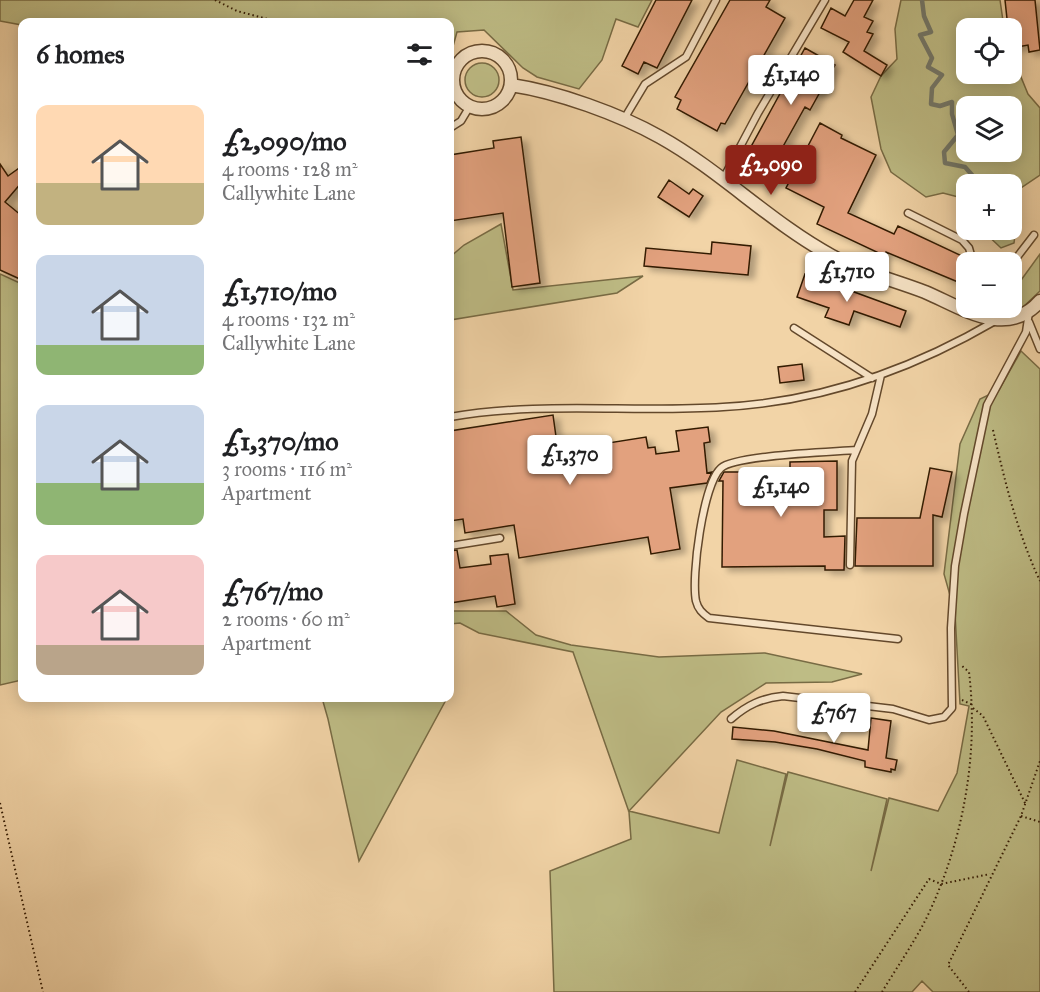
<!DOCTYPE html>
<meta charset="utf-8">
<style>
:root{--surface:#fff;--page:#f2f2f2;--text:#202124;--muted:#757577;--accent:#8f2418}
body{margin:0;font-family:"IM FELL Great Primer",serif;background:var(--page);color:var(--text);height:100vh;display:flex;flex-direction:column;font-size:22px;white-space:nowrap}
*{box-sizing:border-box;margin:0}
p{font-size:20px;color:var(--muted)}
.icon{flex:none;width:33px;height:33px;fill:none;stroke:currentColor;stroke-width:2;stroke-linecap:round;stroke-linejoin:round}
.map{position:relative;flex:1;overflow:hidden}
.sheet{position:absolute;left:18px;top:18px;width:436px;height:684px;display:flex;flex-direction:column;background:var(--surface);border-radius:12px;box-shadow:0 3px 15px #0003}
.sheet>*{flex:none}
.tools{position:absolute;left:956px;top:18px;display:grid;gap:12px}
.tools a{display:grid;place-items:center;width:66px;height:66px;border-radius:12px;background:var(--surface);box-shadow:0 3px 15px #0003;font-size:30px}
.price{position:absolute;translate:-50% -51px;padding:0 14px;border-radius:6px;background:#fff;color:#222;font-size:20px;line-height:39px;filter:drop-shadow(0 2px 3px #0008)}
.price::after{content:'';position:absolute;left:50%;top:36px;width:18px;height:14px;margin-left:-9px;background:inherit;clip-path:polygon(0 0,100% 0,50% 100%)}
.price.active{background:var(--accent);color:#fff}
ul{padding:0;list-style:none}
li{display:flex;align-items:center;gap:18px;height:150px;padding:0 18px}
li span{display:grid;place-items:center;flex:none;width:168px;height:120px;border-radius:12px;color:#555}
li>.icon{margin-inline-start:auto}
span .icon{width:72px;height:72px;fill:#fffc;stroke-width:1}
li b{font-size:26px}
h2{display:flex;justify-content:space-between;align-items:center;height:72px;padding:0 18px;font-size:26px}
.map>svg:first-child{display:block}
.green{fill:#bebc85;stroke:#786b44;stroke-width:1.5;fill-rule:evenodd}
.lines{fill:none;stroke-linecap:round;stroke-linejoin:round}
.stream{stroke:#73786a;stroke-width:4.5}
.building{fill:#e2a17e;stroke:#331a02;stroke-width:1.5;filter:url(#shadow)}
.service-casing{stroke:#63482b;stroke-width:9}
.minor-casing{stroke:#63482b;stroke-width:15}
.path{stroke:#331a02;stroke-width:2;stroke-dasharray:1.5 3;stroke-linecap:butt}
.service{stroke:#f7e3c6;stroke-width:6}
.minor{stroke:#f7e3c6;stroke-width:12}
</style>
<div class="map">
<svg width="1040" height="992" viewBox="0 0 1040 992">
<defs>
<filter id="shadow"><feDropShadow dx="6" dy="4" stdDeviation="3" flood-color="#0004"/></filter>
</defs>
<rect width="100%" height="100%" fill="#f2d4a7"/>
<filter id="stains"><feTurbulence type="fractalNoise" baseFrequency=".00333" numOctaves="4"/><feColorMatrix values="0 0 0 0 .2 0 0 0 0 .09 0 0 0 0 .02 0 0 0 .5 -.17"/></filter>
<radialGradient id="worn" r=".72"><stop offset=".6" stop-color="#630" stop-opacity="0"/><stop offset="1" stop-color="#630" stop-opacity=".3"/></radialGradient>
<path class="green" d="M0 0H652L638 27 616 19 602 60 579 89 537 77 523 68 484 30 457 32 450 57V22H22V25L0 21Z
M901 0H1000L1004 28H966V74H1011V53L1028 94 1040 108V175L1021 188 1014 243 1001 248 982 230H1011V184H966V199L943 193 926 197 891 172 881 149 871 97 881 76 897 59 895 29ZM966 106H1011V152H966Z
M465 80a17 17 0 1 1 34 0a17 17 0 1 1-34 0Z
M501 224 513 290 643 276 617 293 450 320V257L464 245Z
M1040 254V291L1021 309 1000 318 973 308H1011V294Z
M0 274 22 284V680L0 685Z
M1021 351 1040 369V992H933L922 981 912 992H554L550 871 631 839 629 812 573 652 479 633 460 623 450 624V611H506L536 635 571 645 659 657 765 653 862 674 832 682 766 683 721 712 629 811 719 833 737 760 786 774 770 846 788 772 887 799 871 871 889 798 938 811 957 773 969 706 960 704 955 613 944 574 960 444 980 399 999 390Z
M322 698H447L359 861 328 719Z"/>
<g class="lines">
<path class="stream" d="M922 0 924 16 931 32 920 35 932 58 928 67 942 75 932 88 931 104 940 106 952 102V114L958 135 944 152 945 163 965 167 980 184"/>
</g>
<path class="building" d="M656 0H692L657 68 644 62 638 74 622 66Z
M730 0H770L766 7 785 18 725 124 721 123 717 131 677 109 681 100 675 97Z
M854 0H873L864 17 873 21 867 32 873 34 864 51 887 65 881 76 843 52 849 42 821 28 831 8 845 16Z
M1005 0H1035L1040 50 1029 52 1028 45 1011 48V28H1008Z
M805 48 835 65 810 110 805 107 771 168 747 154Z
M820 123 842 135 841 138 876 155 848 213 894 234 898 226 962 256 958 264 965 268 958 282 886 252 885 256 817 224 824 207 786 188Z
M521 137 540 283 512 287 503 213 450 221V155L494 148 493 141Z
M0 164 8 176 22 166V182L5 202 22 216V280L0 270Z
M669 180 689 194 693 189 703 196 689 217 658 197Z
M712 242 751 246 748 275 644 266 646 248 711 254Z
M805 274 906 311 900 327 854 311 849 325 825 317 829 308 797 297Z
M802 364 804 380 780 383 778 367Z
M553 415 558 451 646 437 648 448 655 447 656 454 679 451 676 431 708 427 710 442 704 443 707 473 712 472 707 483 670 488 680 549 651 554 648 537 519 558 514 525 465 533 463 519 450 521V431Z
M837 461V510H824V537L845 536 844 570H825V566L722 567 723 481H719L724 472H790V462Z
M930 468 952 472 942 517 933 515V566H855L857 518H920Z
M457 550 460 568 491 564 490 556 508 554 515 604 497 607 495 596 450 603V551Z
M871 718 891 721 886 758 897 760 895 770 891 769V772L865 767V761L817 749 775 742 732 739 733 727 774 731 868 750Z"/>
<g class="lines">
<defs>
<path id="service" d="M624 119 645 84 686 57 716 0
M450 128 461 121 470 106
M723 179 758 113 825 0
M908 213 962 240 969 248 973 262
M1011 265 1034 235
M1029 322 1040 349
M794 328 872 378
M450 417C540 401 633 413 723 407 820 402 911 370 995 321
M856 450C832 452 735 455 721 468 703 484 691 577 696 601 698 609 702 613 709 618L898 639
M450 546 500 538
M850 565 852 461 872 414 881 375
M731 719C747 705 762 698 783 696L893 709 929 720 944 717 952 708 951 628 955 566 964 514 987 405 1026 332 1029 312"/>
<path id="minor" d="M453 80a29 29 0 1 1 58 0a29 29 0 1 1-58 0Z
M511 85C558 92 619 114 660 137 721 171 771 223 832 256 860 272 894 280 925 292 961 307 1006 340 1040 301"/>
</defs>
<use href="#service" class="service-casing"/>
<use href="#minor" class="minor-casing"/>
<path class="path" d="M215 0 237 11 279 22
M450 76H453
M993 430C1005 482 1017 532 1040 581
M962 700 973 705
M973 708 983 716 1026 805
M0 803 43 992
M1021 816 1040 822
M855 992 929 879 941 884 990 874
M882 992C897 967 914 943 927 917 963 842 979 755 969 672L962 666
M969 992 948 965 1021 816 1040 761"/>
<use href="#service" class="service"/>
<use href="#minor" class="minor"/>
</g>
<rect width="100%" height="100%" filter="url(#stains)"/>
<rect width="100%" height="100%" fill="url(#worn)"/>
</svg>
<div class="tools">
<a><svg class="icon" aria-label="locate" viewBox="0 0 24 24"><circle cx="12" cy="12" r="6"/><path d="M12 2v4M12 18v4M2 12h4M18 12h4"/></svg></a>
<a><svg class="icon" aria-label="layers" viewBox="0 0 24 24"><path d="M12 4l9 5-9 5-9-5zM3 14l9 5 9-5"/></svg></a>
<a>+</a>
<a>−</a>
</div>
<b class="price" style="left:791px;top:106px">£1,140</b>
<b class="price active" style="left:771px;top:196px">£2,090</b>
<b class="price" style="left:847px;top:303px">£1,710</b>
<b class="price" style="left:570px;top:486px">£1,370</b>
<b class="price" style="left:781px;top:518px">£1,140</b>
<b class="price" style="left:834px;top:744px">£767</b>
<section class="sheet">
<h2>6 homes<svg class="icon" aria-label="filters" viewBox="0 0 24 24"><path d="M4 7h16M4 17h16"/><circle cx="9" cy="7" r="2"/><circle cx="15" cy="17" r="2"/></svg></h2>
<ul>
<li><span style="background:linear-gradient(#ffd9b3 65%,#c2b280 0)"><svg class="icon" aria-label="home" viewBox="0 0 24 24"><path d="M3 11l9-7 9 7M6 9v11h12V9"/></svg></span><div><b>£2,090/mo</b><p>4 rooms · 128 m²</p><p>Callywhite Lane</p></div></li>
<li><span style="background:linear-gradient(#c9d6e8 75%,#8fb573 0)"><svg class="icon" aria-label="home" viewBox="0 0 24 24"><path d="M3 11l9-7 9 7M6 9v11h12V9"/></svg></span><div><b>£1,710/mo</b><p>4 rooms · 132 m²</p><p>Callywhite Lane</p></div></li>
<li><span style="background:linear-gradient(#c9d6e8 65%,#8fb573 0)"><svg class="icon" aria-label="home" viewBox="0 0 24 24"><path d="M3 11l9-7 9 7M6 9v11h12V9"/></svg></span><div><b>£1,370/mo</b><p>3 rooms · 116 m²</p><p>Apartment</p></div></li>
<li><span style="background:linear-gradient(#f6c9c9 75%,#b9a48a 0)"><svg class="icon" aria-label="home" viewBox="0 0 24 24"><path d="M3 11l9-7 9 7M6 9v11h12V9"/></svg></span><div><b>£767/mo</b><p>2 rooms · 60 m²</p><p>Apartment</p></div></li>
</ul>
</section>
</div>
